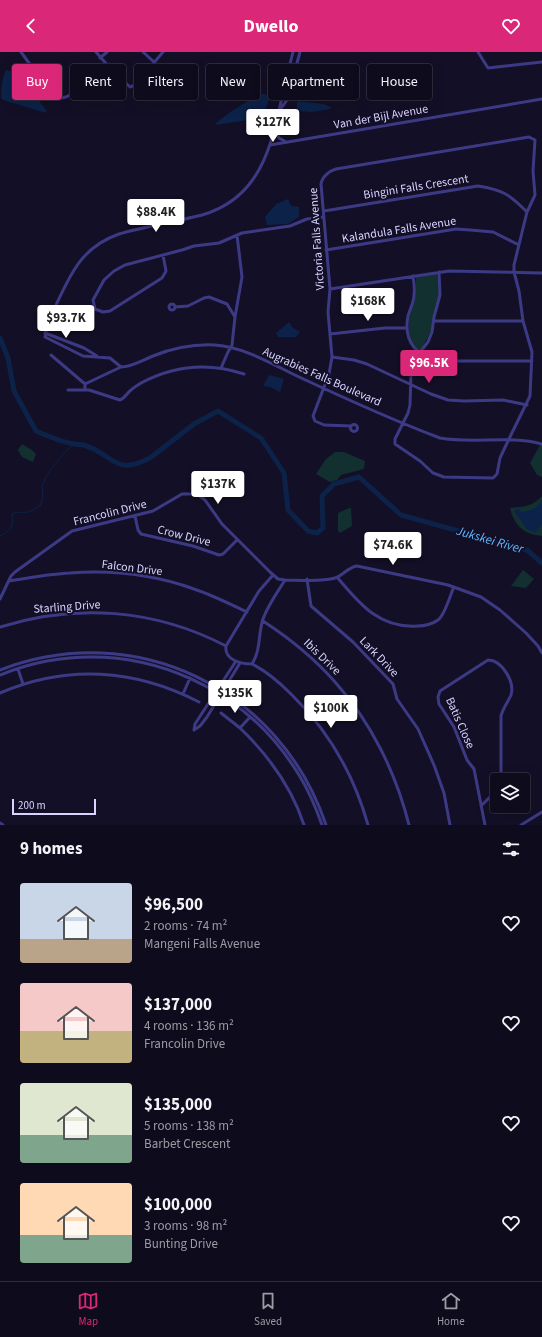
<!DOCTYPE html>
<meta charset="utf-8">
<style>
:root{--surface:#0e0b1c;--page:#171425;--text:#f1f3f6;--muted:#9b9ba3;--line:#2e2b3b;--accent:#db2777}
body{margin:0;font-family:"Source Sans 3",sans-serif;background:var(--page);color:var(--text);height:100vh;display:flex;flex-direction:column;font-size:15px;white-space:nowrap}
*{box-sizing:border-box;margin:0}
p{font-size:13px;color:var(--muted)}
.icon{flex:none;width:22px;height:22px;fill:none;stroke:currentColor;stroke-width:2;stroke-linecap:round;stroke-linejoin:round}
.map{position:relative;height:773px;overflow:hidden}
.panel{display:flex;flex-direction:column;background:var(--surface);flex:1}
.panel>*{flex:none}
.top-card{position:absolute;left:12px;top:12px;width:518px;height:36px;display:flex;gap:8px}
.controls{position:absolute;left:490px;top:721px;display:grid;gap:8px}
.controls a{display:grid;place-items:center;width:40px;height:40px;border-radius:4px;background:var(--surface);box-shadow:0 4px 16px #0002,0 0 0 1px var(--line);font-size:20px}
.scale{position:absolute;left:12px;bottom:10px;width:84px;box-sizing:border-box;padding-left:4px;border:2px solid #d9d4ff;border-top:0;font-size:11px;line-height:14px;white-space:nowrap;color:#d9d4ff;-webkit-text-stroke:3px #130f26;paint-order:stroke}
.price{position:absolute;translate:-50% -34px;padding:0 9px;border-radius:4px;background:#fff;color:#222;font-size:13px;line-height:26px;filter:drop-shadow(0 1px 2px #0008)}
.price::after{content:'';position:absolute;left:50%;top:24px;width:12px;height:9px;margin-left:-6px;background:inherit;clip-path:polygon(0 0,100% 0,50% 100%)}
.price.current{background:var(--accent);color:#fff}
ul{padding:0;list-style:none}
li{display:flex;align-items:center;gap:12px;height:100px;padding:0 20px}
li span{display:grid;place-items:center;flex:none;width:112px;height:80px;border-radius:4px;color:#555}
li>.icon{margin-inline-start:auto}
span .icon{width:48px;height:48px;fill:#fffc;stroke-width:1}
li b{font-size:17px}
h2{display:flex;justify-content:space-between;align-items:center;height:48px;padding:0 20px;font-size:17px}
.chip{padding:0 14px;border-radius:4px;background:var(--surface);box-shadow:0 4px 16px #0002,0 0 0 1px var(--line);font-size:14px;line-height:36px}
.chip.current{background:var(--accent);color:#fff}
header{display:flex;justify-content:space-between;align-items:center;height:52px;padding:0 20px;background:var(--accent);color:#fff;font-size:18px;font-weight:700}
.dock{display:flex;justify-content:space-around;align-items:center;height:56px;border-top:1px solid var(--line);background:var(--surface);font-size:11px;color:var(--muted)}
.dock a{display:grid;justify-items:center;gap:2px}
.dock .current{color:var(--accent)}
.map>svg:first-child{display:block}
.green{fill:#12302f}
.water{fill:#0c2248}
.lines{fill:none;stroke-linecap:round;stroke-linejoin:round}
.stream{stroke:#0c2248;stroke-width:1}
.river{stroke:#0c2248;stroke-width:5}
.minor{stroke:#3d3a85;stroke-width:3}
.labels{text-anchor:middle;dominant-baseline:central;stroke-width:4;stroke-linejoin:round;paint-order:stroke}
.street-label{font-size:12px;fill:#d9d4ff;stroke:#130f26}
.water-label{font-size:13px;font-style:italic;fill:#62b6ff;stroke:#130f26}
</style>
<header><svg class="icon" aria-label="back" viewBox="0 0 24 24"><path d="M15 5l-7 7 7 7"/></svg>Dwello<svg class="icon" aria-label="heart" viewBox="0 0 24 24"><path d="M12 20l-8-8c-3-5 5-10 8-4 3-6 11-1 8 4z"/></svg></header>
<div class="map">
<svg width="542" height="773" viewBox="0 0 542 773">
<rect width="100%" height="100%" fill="#130f26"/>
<path class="green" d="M437 222 440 240 431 280 419 301 411 291 409 280V267L411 256 416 240V225Z
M22 392 32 398 36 402 33 410 22 405 18 398Z
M540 393H542V425L537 423 530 411Z
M335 400H344L365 409 364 417 341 423 337 428 330 430 316 422 326 407Z
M542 444V484C538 483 533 483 529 481 519 478 512 466 510 456 522 455 534 454 542 444Z
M349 456H351L352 474 340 481 338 479V461Z
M523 518 534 527 526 536 511 534Z"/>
<path class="water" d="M6 18 17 21 47 59 46 61 3 48 1 46C1 37 2 26 6 18Z
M260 42H265L270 46 265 58 255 67 215 73C217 67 252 46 260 42Z
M299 49 323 52 331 55 330 57 312 60 299 59 297 57V50Z
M288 147 291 154 299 155V165L288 172 267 173 265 165 276 152Z
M288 271H290L292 275 300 280 296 285H278L276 281Z
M269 323 284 327 280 340 270 335 263 334Z
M540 451 542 452V473L536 480C527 479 526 476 522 470 519 465 516 464 514 458L519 457 522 460C528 459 537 457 540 451Z"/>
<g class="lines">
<path class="stream" d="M540 451 542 448
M0 484C11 478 14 476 12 462 21 458 20 462 28 460 32 459 36 456 40 454L43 446 42 434 47 423 62 403 74 392"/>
<path class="river" d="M0 286 8 306 14 339 36 379C48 384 61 390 74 392 77 393 80 392 83 393 113 401 114 425 150 406L194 372 218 359 261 386 284 421 288 458 308 479 317 481 323 476 322 444 334 432 359 425 401 463 527 498 542 511"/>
<path class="minor" d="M21 0 51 41 57 47 66 45 91 31 109 15
M96 0 109 15 130 35 135 33 163 0
M143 0 154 10
M478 0 488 16 542 10
M100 6 107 0
M287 24 293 0
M293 26 300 0
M286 27C273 83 267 144 202 163 174 170 146 174 119 182 82 195 71 221 56 253 52 263 46 274 45 285L83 304 110 306 121 315C132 315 143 308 153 304 173 296 194 292 215 293 244 295 272 312 297 324 344 346 392 368 440 386 473 392 509 383 542 392
M280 58 287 48 293 29
M275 79 279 86 286 90
M270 93 542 47
M324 159 478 134C503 138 509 142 527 160
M326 198 456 177 470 178 493 180 519 193
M163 203 166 219 162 226 110 259 103 260 95 257 93 248 104 228 114 219 125 213 182 198 194 194 219 191 242 181 290 174 307 167 324 165
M413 224C414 230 415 237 414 243 414 250 410 257 408 264 403 290 417 306 443 309H532
M330 237 449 219 542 221
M169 255a3 3 0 1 1 6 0a3 3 0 1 1-6 0Z
M175 255 188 254 204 246 209 245 227 252 235 265
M434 269H523
M45 281 84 296 97 304
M330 282 385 276H407
M51 303 85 332
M332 305 354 308 367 312 431 342 448 348 464 349 503 348 527 353
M221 316 228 300 232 293 235 265 242 225 237 183
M68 338H89L120 348C125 346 127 341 131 338 134 335 138 333 141 331 175 313 208 310 244 322
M85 338V332L121 315
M350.5 376a3.5 3.5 0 1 1 7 0a3.5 3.5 0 1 1-7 0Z
M351 374 324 373 315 369 313 364 329 322 332 305 328 260 330 237 321 132C322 125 329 119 336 117L529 85 535 88 533 119 535 143 527 160 514 213V220L519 239 523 269 532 300 530 344 508 389 500 406 497 422 493 426 444 425 433 421 420 409 395 392V387L408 361 410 353 411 321 412 314 416 305 428 290 432 280 434 265 440 243 439 220
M135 464 138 478 141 482 193 494 219 503 223 502 237 488
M273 523 259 539 226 594C224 608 241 612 252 612 261 598 258 582 263 567 268 553 277 541 285 528
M337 525C359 551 379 577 418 574 424 574 433 572 438 568 445 563 450 543 454 535
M307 527 311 554 353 590 393 632 397 647 418 677 434 713 444 741 450 773
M9 529C29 526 49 522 70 521 111 518 155 523 194 537 212 543 230 552 247 560
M0 547 11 524 15 520 72 479 153 459 182 442H190L198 443 205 448 222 472 270 520 278 527 285 528C298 528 323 530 335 526 344 523 348 515 357 514L448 533 481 545 500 558 526 581 538 594 542 601
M263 569C289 586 314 606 335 630 371 670 396 721 409 773
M0 575C76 551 155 557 226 594
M236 609 195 672 194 678 200 674 207 665 240 611
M252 612C268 620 279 630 291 642 328 678 354 723 368 773
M18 617 23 632
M0 618C135 566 280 636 326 773
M0 623C15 617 31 612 47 609 147 591 246 636 299 723 309 739 316 756 322 773
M0 641C67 612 135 617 199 650
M183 642 190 626
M221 661 240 676
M250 665 240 676C268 703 292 736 304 773
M481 754 497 738
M0 771 3 773
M485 773 474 717 467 708 454 675 439 652 438 645 440 639 488 608C502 608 515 630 511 643 508 650 503 656 501 664V728
M521 773 542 760"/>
</g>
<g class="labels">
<g class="street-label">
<text transform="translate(381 65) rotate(-10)">Van der Bijl Avenue</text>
<text transform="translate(416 135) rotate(-9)">Bingini Falls Crescent</text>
<text transform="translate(399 178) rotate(-9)">Kalandula Falls Avenue</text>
<text transform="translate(317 187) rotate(-94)">Victoria Falls Avenue</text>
<text transform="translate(322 325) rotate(24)">Augrabies Falls Boulevard</text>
<text transform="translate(110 461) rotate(-14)">Francolin Drive</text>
<text transform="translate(184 484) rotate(14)">Crow Drive</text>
<text transform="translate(132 516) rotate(7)">Falcon Drive</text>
<text transform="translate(67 555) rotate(-4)">Starling Drive</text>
<text transform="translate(322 605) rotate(44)">Ibis Drive</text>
<text transform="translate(379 605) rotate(46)">Lark Drive</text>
<text transform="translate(460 671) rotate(66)">Batis Close</text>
</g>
<g class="water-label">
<text transform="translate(490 488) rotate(16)">Jukskei River</text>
</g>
</g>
</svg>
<div class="controls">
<a><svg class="icon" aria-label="layers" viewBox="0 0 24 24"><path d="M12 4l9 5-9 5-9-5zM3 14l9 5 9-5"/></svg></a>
</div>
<div class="scale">200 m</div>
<b class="price" style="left:273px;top:91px">$127K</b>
<b class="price" style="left:156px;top:181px">$88.4K</b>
<b class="price" style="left:368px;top:270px">$168K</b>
<b class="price" style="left:66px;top:287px">$93.7K</b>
<b class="price current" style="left:429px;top:332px">$96.5K</b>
<b class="price" style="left:218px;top:453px">$137K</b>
<b class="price" style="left:393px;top:514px">$74.6K</b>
<b class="price" style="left:235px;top:662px">$135K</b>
<b class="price" style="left:331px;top:677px">$100K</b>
<div class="top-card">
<a class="chip current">Buy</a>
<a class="chip">Rent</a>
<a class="chip">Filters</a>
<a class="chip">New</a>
<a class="chip">Apartment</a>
<a class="chip">House</a>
</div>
</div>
<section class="panel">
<h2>9 homes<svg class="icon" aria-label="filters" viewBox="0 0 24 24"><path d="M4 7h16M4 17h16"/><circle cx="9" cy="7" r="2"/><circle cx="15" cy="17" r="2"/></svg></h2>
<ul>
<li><span style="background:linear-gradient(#c9d6e8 70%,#b9a48a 0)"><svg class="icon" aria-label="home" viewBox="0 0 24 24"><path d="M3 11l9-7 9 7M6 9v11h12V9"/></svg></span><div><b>$96,500</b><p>2 rooms · 74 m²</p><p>Mangeni Falls Avenue</p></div><svg class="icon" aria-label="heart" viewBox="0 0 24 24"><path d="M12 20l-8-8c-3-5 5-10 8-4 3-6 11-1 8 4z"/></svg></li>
<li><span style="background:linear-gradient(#f6c9c9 60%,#c2b280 0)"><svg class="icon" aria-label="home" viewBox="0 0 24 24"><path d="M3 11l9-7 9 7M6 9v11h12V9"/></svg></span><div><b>$137,000</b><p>4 rooms · 136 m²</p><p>Francolin Drive</p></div><svg class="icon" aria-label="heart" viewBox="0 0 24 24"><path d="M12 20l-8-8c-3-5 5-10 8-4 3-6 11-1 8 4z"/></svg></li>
<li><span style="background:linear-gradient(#dfe7d0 65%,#7fa58c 0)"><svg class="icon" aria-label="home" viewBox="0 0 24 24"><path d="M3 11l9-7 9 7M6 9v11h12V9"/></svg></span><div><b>$135,000</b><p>5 rooms · 138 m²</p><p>Barbet Crescent</p></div><svg class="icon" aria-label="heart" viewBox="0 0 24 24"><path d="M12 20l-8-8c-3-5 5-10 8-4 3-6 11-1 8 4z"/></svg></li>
<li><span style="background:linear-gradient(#ffd9b3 65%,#7fa58c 0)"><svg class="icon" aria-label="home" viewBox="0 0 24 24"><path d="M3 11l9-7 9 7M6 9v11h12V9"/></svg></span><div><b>$100,000</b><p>3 rooms · 98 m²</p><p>Bunting Drive</p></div><svg class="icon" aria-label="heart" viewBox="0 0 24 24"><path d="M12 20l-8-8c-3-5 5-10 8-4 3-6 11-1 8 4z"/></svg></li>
</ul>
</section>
<nav class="dock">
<a class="current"><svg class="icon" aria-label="map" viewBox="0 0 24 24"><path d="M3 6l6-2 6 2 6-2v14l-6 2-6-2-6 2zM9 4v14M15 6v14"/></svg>Map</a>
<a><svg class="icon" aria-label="saved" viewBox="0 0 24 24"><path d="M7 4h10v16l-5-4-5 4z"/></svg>Saved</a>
<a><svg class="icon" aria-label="home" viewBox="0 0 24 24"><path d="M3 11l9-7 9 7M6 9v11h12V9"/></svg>Home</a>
</nav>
